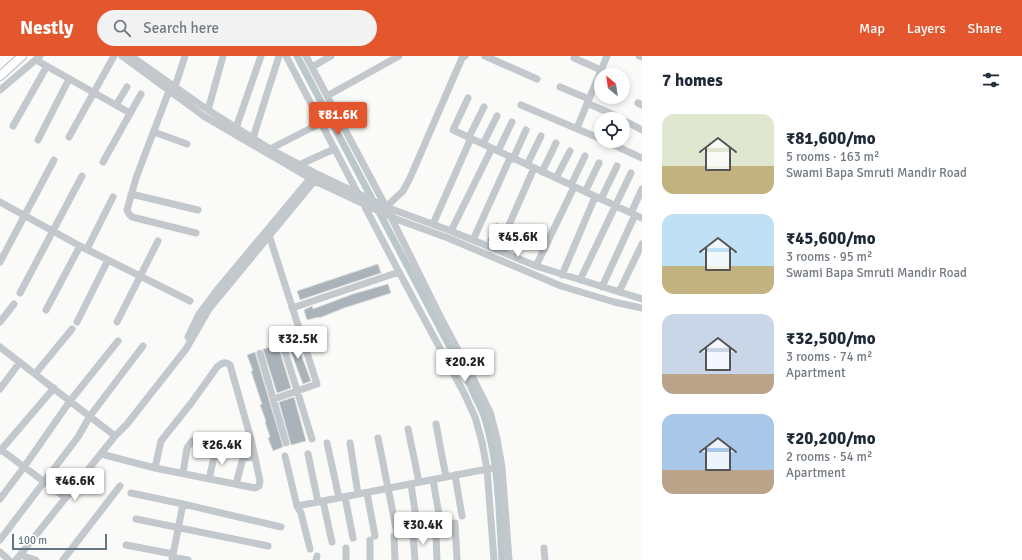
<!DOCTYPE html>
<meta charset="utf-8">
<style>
:root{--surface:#fff;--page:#f2f2f3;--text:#1f2937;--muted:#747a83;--accent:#e4572e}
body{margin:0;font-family:Signika,sans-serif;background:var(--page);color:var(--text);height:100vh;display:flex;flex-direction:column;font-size:15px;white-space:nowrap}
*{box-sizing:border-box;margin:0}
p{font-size:13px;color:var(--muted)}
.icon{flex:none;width:22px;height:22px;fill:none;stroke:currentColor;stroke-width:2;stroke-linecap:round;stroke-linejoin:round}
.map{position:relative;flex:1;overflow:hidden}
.details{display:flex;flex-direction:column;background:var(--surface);width:380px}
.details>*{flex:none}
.needle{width:26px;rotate:331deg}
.buttons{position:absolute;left:594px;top:12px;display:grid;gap:8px}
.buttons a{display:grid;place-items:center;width:36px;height:36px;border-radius:50%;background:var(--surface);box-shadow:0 2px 6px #0003;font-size:20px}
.scale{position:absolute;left:12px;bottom:10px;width:95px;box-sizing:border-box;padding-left:4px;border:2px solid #657683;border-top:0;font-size:11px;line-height:14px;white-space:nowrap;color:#657683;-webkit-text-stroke:3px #fff;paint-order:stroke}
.price{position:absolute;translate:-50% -34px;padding:0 9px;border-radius:4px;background:#fff;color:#222;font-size:13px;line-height:26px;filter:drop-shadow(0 1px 2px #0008)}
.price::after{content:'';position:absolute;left:50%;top:24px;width:12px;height:9px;margin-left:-6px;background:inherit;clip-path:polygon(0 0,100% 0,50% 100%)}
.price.current{background:var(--accent);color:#fff}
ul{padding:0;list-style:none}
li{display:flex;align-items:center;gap:12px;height:100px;padding:0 20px}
li span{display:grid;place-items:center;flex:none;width:112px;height:80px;border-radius:12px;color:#555}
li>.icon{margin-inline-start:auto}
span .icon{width:48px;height:48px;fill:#fffc;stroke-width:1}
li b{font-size:17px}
h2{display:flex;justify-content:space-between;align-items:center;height:48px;padding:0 20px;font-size:17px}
header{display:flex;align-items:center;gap:24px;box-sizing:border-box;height:56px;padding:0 20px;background:var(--accent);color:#fff}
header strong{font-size:19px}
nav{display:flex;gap:22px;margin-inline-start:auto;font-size:14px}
.search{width:280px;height:36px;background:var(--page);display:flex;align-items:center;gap:10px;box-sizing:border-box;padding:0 14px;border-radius:22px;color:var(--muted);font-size:15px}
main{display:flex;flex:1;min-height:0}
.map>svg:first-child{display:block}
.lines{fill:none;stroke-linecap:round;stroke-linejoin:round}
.canal{stroke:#bbc7cb;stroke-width:7}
.building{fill:#aab3b9;stroke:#dcdcda}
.major-casing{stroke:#b5babe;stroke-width:10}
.minor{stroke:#c3c8cc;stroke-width:7}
.major{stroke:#fff;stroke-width:8}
</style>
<header>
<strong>Nestly</strong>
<div class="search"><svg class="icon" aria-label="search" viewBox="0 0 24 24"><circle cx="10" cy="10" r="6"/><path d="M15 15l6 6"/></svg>Search here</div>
<nav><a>Map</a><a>Layers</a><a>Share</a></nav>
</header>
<main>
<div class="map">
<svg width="642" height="504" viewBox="0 0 642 504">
<rect width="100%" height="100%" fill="#fafaf8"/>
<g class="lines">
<path class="canal" d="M297 0 471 331C475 342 482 352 485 363 499 408 499 457 502 504"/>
</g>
<path class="building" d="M496 167 503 170 495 188 487 185Z
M378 208 381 217 300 244 297 235Z
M388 228 391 237 344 252 319 262V261L307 264 304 254 312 250 313 253 353 238Z
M294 280 311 325 303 328 286 283Z
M278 289 291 332 277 337 263 293Z
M255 296 283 391 273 395 268 382 270 381 265 366 266 365 260 349 262 348 251 315H253L247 299Z
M294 341 306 385 291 389 279 346Z"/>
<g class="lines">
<defs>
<path id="major" d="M0 20 22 0"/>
</defs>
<use href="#major" class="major-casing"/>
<path class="minor" d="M122 0 205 61 315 125 396 163 448 182 561 230 614 246 642 252
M131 0 208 54 270 93 319 119 386 151 451 175 536 210 642 243
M286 0 399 216 464 337 475 361 482 386 487 413 494 504
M306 0 386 151 442 264 477 330 490 356 497 383 502 411 509 504
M485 0 537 23
M639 0 642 1
M574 2 601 14
M36 4 130 57
M312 11 331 0
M175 31 185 0
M560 31 589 43
M623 33 626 34
M0 34 40 0
M169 35 136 122 127 154 129 158 132 161 196 177
M327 40 399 0
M468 42 453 74 642 162
M587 47 616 60
M638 47 642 49
M116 49 127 31
M521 49 601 83
M208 54 223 0
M627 66 642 74
M13 70 47 10
M236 72 261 0
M577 72 607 0
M154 76 187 88
M69 81 114 0
M469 81 484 51
M253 82 279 0
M38 84 69 23
M605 85 642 102
M483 88 497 60
M270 93 321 67
M498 95 512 66
M513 103 526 74
M103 106 141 38
M299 109 334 93
M527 109 541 80
M542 116 556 87
M556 122 570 95
M571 129 585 100
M585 136 599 107
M131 138 198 154
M601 143 617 110
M0 146 80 190 190 245
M386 151 403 135 410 122 462 2 465 0
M631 157 642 133
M433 168 471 82
M451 175 492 92
M268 176 317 328 274 343
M473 184 510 102
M87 193 113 141
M498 194 534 112
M0 206 54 104
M536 210 574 131
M562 219 595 141
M580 224 631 117
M602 231 635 159
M619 236 642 188
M20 237 82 120
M292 252 399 216
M46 254 80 190
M0 266 14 248
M77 266 108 204
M117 266 158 185
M188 281 199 258 217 234 313 119
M283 289 312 383
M0 291 115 380
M260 297 286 387
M35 318 72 273
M0 333 20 306
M436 368 446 421
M408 373 419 426
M378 382 397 477
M327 387 339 442
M350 387 358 438
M0 393 66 442
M0 395 54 332
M101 398 155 412 255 432 259 430 260 425 251 383 230 309C225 305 222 307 217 311L192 346 161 385 155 412
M308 398 318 446
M285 400 297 450 301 457 310 493
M183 417 187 392 192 385
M455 419 462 460
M209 423 216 392
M433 424 440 464
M236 428 243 402 255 401
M411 428 417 468
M131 437 183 448
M367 437 375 480
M345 441 353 482
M0 443 24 411 70 345 118 285
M323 445 332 486
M297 450 487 413 502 411
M136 463 268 490
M455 467 457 504
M413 477 415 504
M436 479 437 504
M394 480 395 504
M0 484 78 381 90 360 143 290
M126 489 173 498
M346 492V504
M544 492 545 504
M0 496 9 504
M20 499 36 504
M172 501 188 504
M16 504 115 380 127 368 186 293 209 253 316 123
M63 504 120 430
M172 504 183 448 281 471
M316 504 317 500
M370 504V484"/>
<use href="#major" class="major"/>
</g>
</svg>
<div class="buttons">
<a><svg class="needle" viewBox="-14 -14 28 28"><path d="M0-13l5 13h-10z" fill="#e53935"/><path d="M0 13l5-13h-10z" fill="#747a83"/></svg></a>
<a><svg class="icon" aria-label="locate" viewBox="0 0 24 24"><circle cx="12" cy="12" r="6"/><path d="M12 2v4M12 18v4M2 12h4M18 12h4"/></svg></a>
</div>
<div class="scale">100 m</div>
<b class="price current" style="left:338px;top:80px">₹81.6K</b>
<b class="price" style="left:518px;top:202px">₹45.6K</b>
<b class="price" style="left:298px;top:304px">₹32.5K</b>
<b class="price" style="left:465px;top:327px">₹20.2K</b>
<b class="price" style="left:222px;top:410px">₹26.4K</b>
<b class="price" style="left:75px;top:446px">₹46.6K</b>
<b class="price" style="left:423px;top:490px">₹30.4K</b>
</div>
<section class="details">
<h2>7 homes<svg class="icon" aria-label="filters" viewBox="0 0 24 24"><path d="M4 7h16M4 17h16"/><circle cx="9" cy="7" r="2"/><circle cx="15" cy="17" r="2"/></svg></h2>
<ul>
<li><span style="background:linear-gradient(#dfe7d0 65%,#c2b280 0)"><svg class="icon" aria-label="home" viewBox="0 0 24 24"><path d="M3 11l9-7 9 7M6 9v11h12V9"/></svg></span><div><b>₹81,600/mo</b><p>5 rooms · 163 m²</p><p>Swami Bapa Smruti Mandir Road</p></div></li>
<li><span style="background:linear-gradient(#bfe0f5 65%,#c2b280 0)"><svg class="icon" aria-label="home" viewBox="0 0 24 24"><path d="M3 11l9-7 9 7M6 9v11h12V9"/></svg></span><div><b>₹45,600/mo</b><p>3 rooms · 95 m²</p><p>Swami Bapa Smruti Mandir Road</p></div></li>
<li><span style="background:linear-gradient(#c9d6e8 75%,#b9a48a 0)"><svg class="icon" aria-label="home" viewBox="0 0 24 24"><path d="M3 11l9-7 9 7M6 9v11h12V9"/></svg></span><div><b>₹32,500/mo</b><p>3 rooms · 74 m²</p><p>Apartment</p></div></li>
<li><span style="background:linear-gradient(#a9c7e8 70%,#b9a48a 0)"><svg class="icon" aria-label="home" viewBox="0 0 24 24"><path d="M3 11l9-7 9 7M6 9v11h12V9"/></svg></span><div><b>₹20,200/mo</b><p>2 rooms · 54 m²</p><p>Apartment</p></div></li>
</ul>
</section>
</main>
